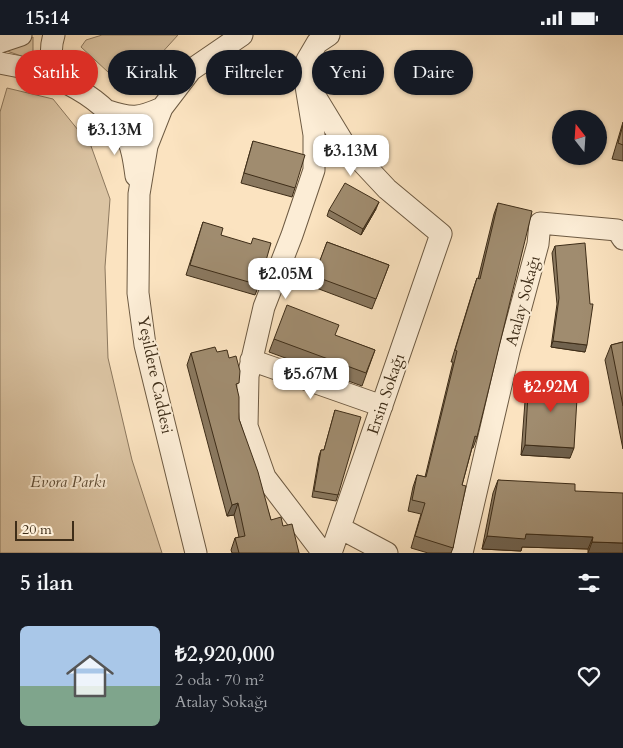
<!DOCTYPE html>
<html lang="tr">
<meta charset="utf-8">
<style>
:root{--surface:#171b24;--page:#242831;--text:#f1f3f6;--muted:#9ea1a6;--accent:#d93025}
body{margin:0;font-family:Cardo,serif;background:var(--page);color:var(--text);height:100vh;display:flex;flex-direction:column;font-size:19px;white-space:nowrap}
*{box-sizing:border-box;margin:0}
p{font-size:16px;color:var(--muted)}
.icon{flex:none;width:28px;height:28px;fill:none;stroke:currentColor;stroke-width:2;stroke-linecap:round;stroke-linejoin:round}
.map{position:relative;height:518px;overflow:hidden}
.side{display:flex;flex-direction:column;background:var(--surface);flex:1}
.side>*{flex:none}
.banner{position:absolute;left:15px;top:15px;width:594px;height:45px;display:flex;gap:10px}
.needle{width:32px;rotate:343deg}
.controls{position:absolute;left:552px;top:75px;display:grid;gap:10px}
.controls a{display:grid;place-items:center;width:55px;height:55px;border-radius:50%;background:var(--surface);box-shadow:0 1px 4px #0004;font-size:25px}
.scale{position:absolute;left:15px;bottom:12px;width:59px;box-sizing:border-box;padding-left:5px;border:2px solid #3e2d18;border-top:0;font-size:14px;line-height:18px;white-space:nowrap;color:#3e2d18;-webkit-text-stroke:4px #fcedd6;paint-order:stroke}
.price{position:absolute;translate:-50% -42px;padding:0 11px;border-radius:10px;background:#fff;color:#222;font-size:16px;line-height:32px;filter:drop-shadow(0 1px 2px #0008)}
.price::after{content:'';position:absolute;left:50%;top:30px;width:15px;height:11px;margin-left:-8px;background:inherit;clip-path:polygon(0 0,100% 0,50% 100%)}
.price.on{background:var(--accent);color:#fff}
ul{padding:0;list-style:none}
li{display:flex;align-items:center;gap:15px;height:125px;padding:0 20px}
li span{display:grid;place-items:center;flex:none;width:140px;height:100px;border-radius:8px;color:#555}
li>.icon{margin-inline-start:auto}
span .icon{width:60px;height:60px;fill:#fffc;stroke-width:1}
li b{font-size:21px}
h2{display:flex;justify-content:space-between;align-items:center;height:60px;padding:0 20px;font-size:21px}
.chip{padding:0 18px;border-radius:22px;background:var(--surface);box-shadow:0 1px 4px #0004;font-size:18px;line-height:45px}
.chip.on{background:var(--accent);color:#fff}
.status{display:flex;justify-content:space-between;align-items:center;height:35px;padding:0 25px;background:var(--surface);direction:ltr}
.status svg{height:14px;fill:currentColor}
.map>svg:first-child{display:block}
.green{fill:#dbc4a3;stroke:#8c785e}
.lines{fill:none;stroke-linecap:round;stroke-linejoin:round}
.minor-casing{stroke:#6d5a42;stroke-width:23}
.minor{stroke:#fcedd6;stroke-width:21}
.wall{fill:#8a785f;stroke:#3e2d18}
.shaded-wall{fill:#70624e;stroke:#3e2d18}
.building{fill:#a08c6f;stroke:#3e2d18}
.labels{text-anchor:middle;dominant-baseline:central;stroke-width:4;stroke-linejoin:round;paint-order:stroke}
.street-label{font-size:16px;fill:#3e2d18;stroke:#fcedd6}
.park-label{font-size:16px;font-style:italic;fill:#5d4b34;stroke:#fcedd6}
</style>
<div class="status"><b>15:14</b><svg viewBox="0 0 49 12"><path d="M0 12V9h3v3zM5 12V6h3v6zM10 12V3h3v9zM15 12V0h3v12zM26 1h20v11H26zM47 4h2v5h-2z"/></svg></div>
<div class="map">
<svg width="623" height="518" viewBox="0 0 623 518">
<rect width="100%" height="100%" fill="#fbe3c0"/>
<filter id="stains"><feTurbulence type="fractalNoise" baseFrequency=".004" numOctaves="4"/><feColorMatrix values="0 0 0 0 .2 0 0 0 0 .09 0 0 0 0 .02 0 0 0 .5 -.17"/></filter>
<radialGradient id="worn" r=".72"><stop offset=".6" stop-color="#630" stop-opacity="0"/><stop offset="1" stop-color="#630" stop-opacity=".3"/></radialGradient>
<path class="green" d="M102 0H178L158 22 145 42 122 50 81 12 86 5Z
M33 2V25L1 14Z
M7 53 53 64 91 111 110 164 105 232 108 323 132 425 162 518H0V77Z"/>
<g class="lines">
<defs>
<path id="minor" d="M54 0C48 19 53 32 65 47
M0 7 21 0
M0 28C46 35 98 56 124 97 132 110 134 126 136 141
M312 56 343 107 387 154 441 199 331 518
M108 76C132 84 139 83 162 73
M251 325 382 371
M340 493 387 518
M196 518 145 310 138 258 139 159 147 111 162 73 191 35 242 0
M323 518 265 442 247 391 248 341 264 272 292 200 314 135V100L305 45 307 25 317 8 329 0
M462 518 509 316 538 209 540 188 617 195 623 204"/>
</defs>
<use href="#minor" class="minor-casing"/>
<use href="#minor" class="minor"/>
</g>
<path class="wall" d="M623 87V126L612 124Z
M253 106 295 153 292 162 241 148Z
M498 168 477 402 473 413H472L462 450 453 513 451 518H428L411 513 421 479 408 476 413 452 417 440 425 442 453 327H451L473 255 477 243 478 244 494 179Z
M376 174 361 200 327 181 329 175Z
M203 187 221 200 259 250 255 260 186 240Z
M327 207 389 230 372 274 311 251Z
M555 211 585 317 551 312 557 269 552 218Z
M336 301 375 315 362 351 269 317 274 304Z
M623 307V414L605 325 611 310Z
M191 318 237 354 239 384 271 485 283 491 299 518H232L231 515 235 503 239 502 234 480 227 481 187 330Z
M529 343 570 423 521 420 526 353Z
M335 375 338 460 336 466 312 462 319 421 321 415H324Z
M498 445 575 456 623 518H588V514L522 512 521 516 482 514 493 458Z"/>
<path class="shaded-wall" d="M379 167 376 174 361 200 363 194Z
M553 306 587 310 585 317 551 312Z
M525 410 574 413 570 423 521 420Z
M238 468 234 480 227 481 232 470Z
M526 499 593 502 588 514 522 512 521 516 482 514 487 501Z
M592 507 623 508V518H588Z"/>
<path class="building" d="M623 90V110L618 108Z
M253 106 305 120 295 153 244 138Z
M345 148 379 167 363 194 329 175Z
M498 168 532 176 531 181 477 402 475 401 462 450 466 451 453 513 415 501 425 468 412 465 417 440 426 442 457 316 455 315 477 243 480 244Z
M203 187 223 193 221 200 251 209 253 203 271 208 259 250 190 230Z
M327 207 389 230 376 264 314 241Z
M585 208 590 269H593L587 310 553 306 559 263 555 211Z
M287 270 339 290 335 300 375 315 366 338 274 304Z
M623 307V371L611 310Z
M215 312 217 317 227 315 229 323 236 321 240 336 239 348 236 349 239 362V384L258 437 271 485 281 482 283 491 292 489 299 518H239L235 503 245 501 238 468 232 470 191 318Z
M529 343 578 347 574 413 525 410Z
M335 375 361 382 338 460 314 456 321 415H324Z
M498 445 575 449V456L623 458V508L592 507 593 502 526 499 525 504 487 501Z"/>
<g class="labels">
<g class="street-label">
<text transform="translate(523 266) rotate(-75)">Atalay Sokağı</text>
<text transform="translate(155 340) rotate(78)">Yeşildere Caddesi</text>
<text transform="translate(386 359) rotate(-71)">Ersin Sokağı</text>
</g>
<g class="park-label">
<text x="68" y="447">Evora Parkı</text>
</g>
</g>
<rect width="100%" height="100%" filter="url(#stains)"/>
<rect width="100%" height="100%" fill="url(#worn)"/>
</svg>
<div class="controls">
<a><svg class="needle" viewBox="-14 -14 28 28"><path d="M0-13l5 13h-10z" fill="#e53935"/><path d="M0 13l5-13h-10z" fill="#9ea1a6"/></svg></a>
</div>
<div class="scale">20 m</div>
<b class="price" style="left:115px;top:121px">₺3.13M</b>
<b class="price" style="left:351px;top:142px">₺3.13M</b>
<b class="price" style="left:286px;top:265px">₺2.05M</b>
<b class="price" style="left:311px;top:365px">₺5.67M</b>
<b class="price on" style="left:551px;top:378px">₺2.92M</b>
<div class="banner">
<a class="chip on">Satılık</a>
<a class="chip">Kiralık</a>
<a class="chip">Filtreler</a>
<a class="chip">Yeni</a>
<a class="chip">Daire</a>
</div>
</div>
<section class="side">
<h2>5 ilan<svg class="icon" aria-label="filters" viewBox="0 0 24 24"><path d="M4 7h16M4 17h16"/><circle cx="9" cy="7" r="2"/><circle cx="15" cy="17" r="2"/></svg></h2>
<ul>
<li><span style="background:linear-gradient(#a9c7e8 60%,#7fa58c 0)"><svg class="icon" aria-label="home" viewBox="0 0 24 24"><path d="M3 11l9-7 9 7M6 9v11h12V9"/></svg></span><div><b>₺2,920,000</b><p>2 oda · 70 m²</p><p>Atalay Sokağı</p></div><svg class="icon" aria-label="heart" viewBox="0 0 24 24"><path d="M12 20l-8-8c-3-5 5-10 8-4 3-6 11-1 8 4z"/></svg></li>
</ul>
</section>
